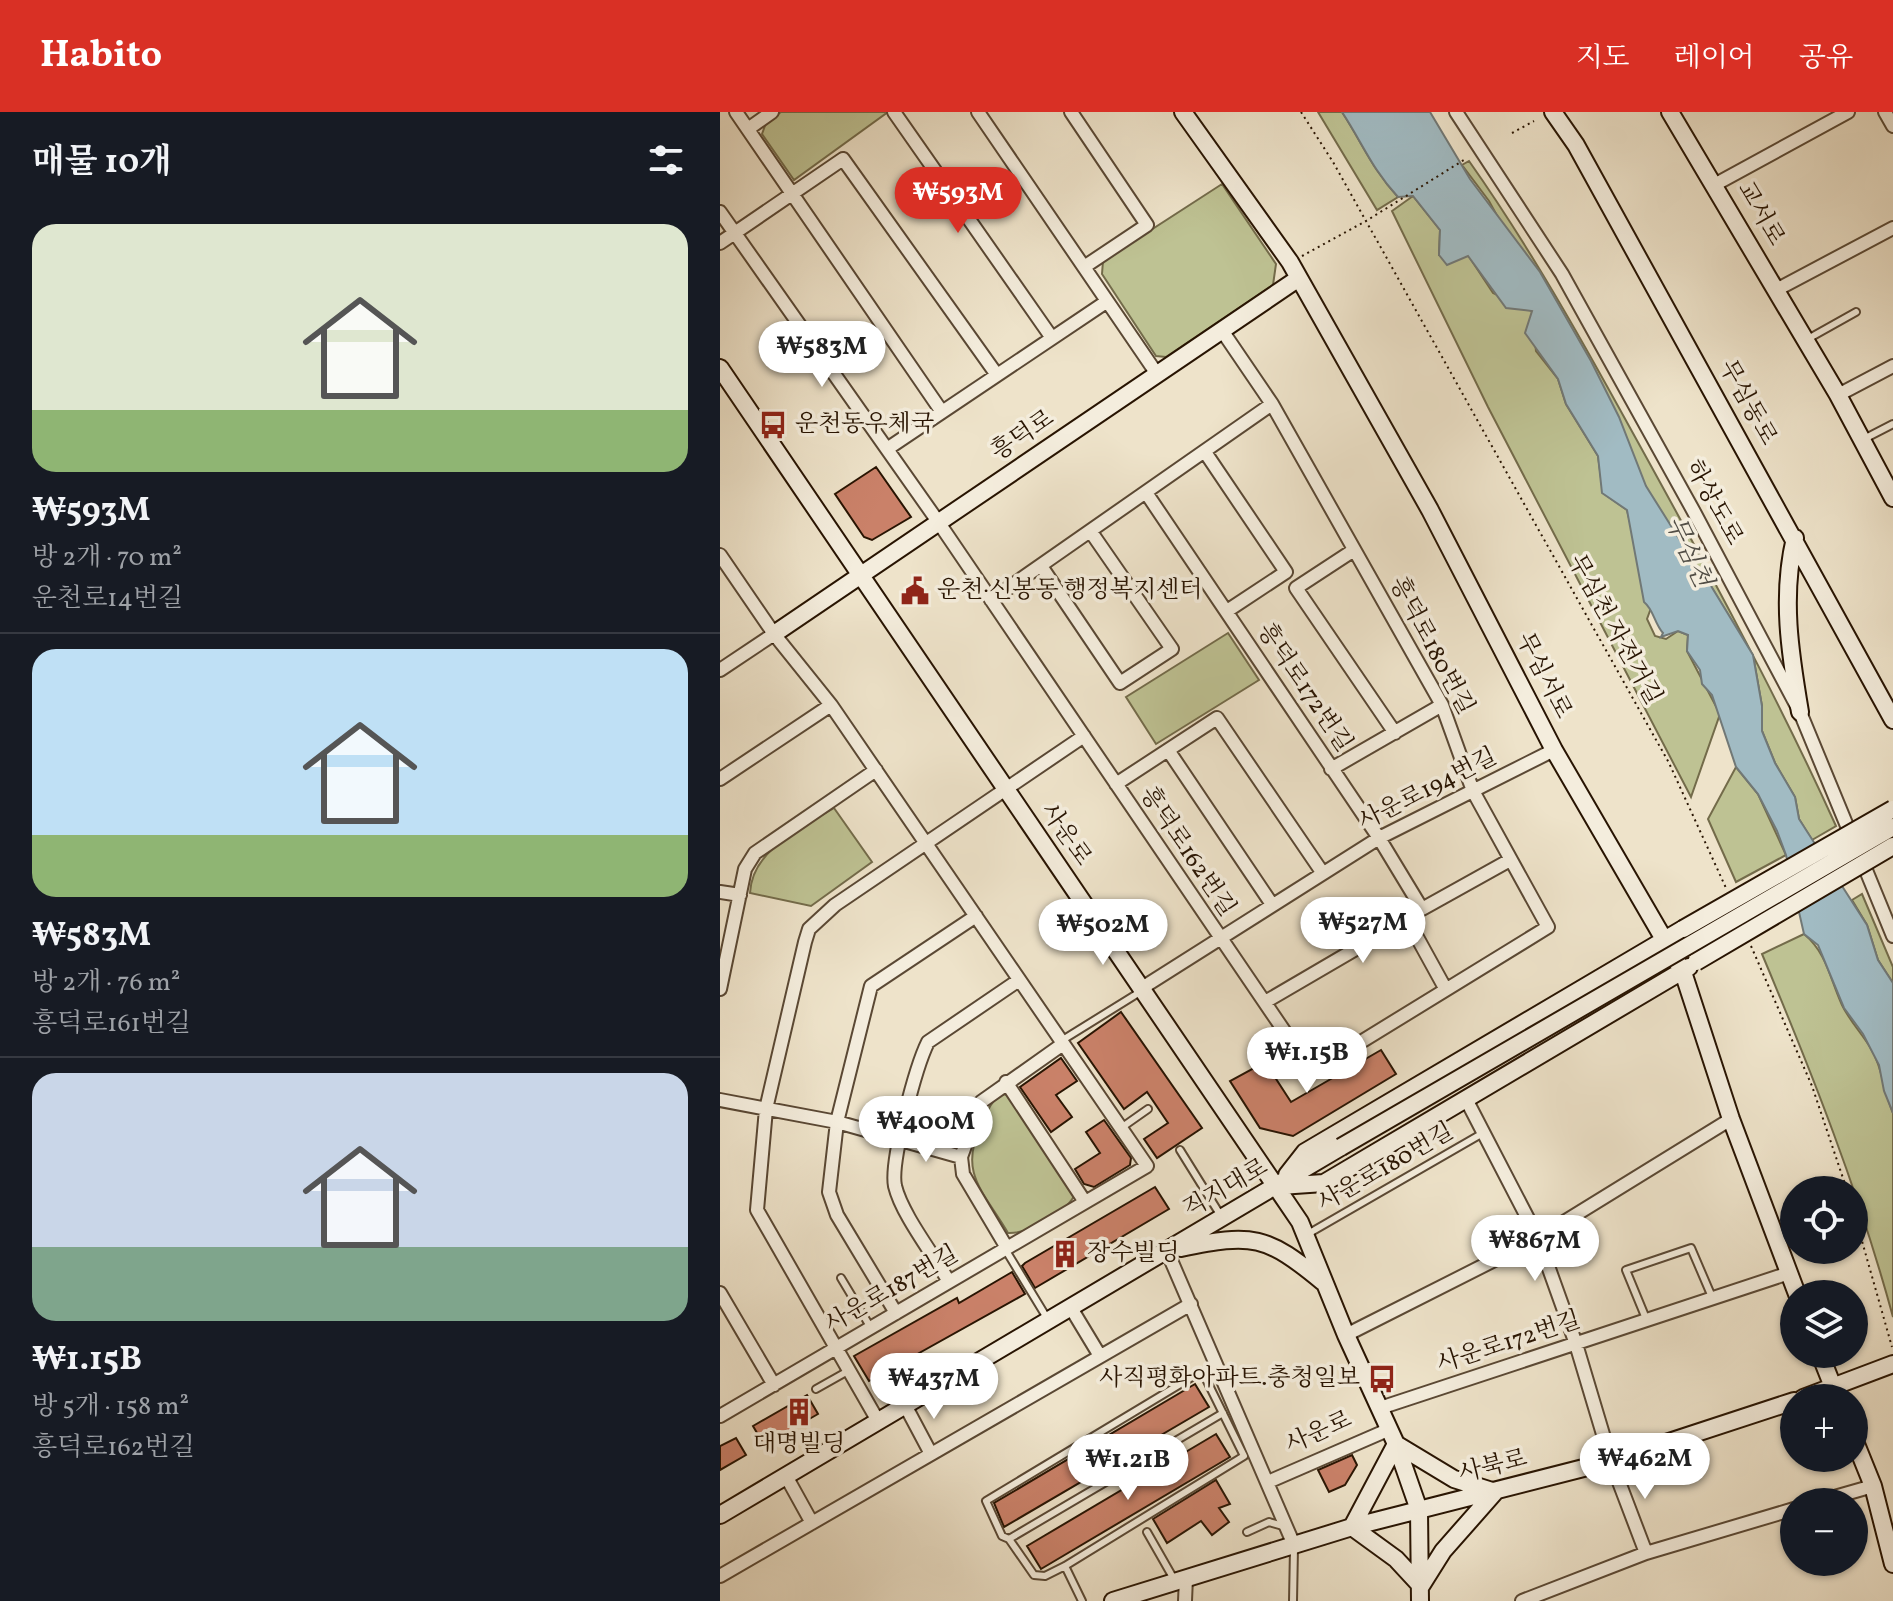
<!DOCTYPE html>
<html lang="ko">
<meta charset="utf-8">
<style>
:root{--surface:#171b24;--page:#20242c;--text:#f1f3f6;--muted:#9ea1a6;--line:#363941;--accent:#d93025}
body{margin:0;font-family:Vollkorn,"Noto Serif KR",serif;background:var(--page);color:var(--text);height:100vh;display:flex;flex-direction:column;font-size:30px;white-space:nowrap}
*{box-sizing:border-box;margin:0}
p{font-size:26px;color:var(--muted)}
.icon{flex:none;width:44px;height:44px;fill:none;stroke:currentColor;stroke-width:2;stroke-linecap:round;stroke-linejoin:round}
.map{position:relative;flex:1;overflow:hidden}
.details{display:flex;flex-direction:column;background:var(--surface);width:720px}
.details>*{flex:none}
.controls{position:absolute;left:1060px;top:1064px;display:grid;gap:16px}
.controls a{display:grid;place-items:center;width:88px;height:88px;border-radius:50%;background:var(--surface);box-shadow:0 2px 6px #0004;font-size:40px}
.price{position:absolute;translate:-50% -68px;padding:0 18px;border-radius:28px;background:#fff;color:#222;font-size:26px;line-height:52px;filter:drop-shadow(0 2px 4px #0008)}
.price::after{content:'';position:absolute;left:50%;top:48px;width:24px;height:18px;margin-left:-12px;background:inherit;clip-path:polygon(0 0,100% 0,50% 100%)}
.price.selected{background:var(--accent);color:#fff}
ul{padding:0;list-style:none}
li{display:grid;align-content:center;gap:16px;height:424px;padding:0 32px}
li+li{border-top:2px solid var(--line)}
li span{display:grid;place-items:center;height:248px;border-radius:24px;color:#555}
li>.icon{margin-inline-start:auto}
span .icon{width:144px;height:144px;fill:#fffc;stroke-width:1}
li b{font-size:34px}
h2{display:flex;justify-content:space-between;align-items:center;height:96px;padding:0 32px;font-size:34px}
header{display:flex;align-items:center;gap:48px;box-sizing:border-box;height:112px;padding:0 40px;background:var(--accent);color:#fff}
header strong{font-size:38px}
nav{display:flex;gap:44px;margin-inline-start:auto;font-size:28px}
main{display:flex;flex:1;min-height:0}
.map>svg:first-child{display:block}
.green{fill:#bec293;stroke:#736b4a;stroke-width:2}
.water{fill:#a1bbc3;stroke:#717876;stroke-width:2}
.building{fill:#ca8169;stroke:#281402;stroke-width:2}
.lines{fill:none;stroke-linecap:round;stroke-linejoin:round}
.lane-casing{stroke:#5a4834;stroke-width:10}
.street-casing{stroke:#5a4834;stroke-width:16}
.secondary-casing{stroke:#281402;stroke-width:20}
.path{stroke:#281402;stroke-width:2;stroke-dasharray:2 4;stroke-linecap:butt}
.lane{stroke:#f4eddd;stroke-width:6}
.street{stroke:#f4eddd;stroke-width:12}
.secondary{stroke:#f4eddd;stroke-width:16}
.secondary-bridge-casing{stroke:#281402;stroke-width:20;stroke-linecap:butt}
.secondary-bridge{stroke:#f4eddd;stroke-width:16}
.labels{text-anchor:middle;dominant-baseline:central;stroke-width:7;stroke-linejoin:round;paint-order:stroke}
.street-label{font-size:24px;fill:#281402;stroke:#f4eddd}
.poi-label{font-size:24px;fill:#281402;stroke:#f4eddd;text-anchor:start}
.water-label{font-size:26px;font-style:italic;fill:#524e46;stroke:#f4eddd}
</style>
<header>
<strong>Habito</strong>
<nav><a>지도</a><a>레이어</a><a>공유</a></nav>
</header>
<main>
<section class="details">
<h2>매물 10개<svg class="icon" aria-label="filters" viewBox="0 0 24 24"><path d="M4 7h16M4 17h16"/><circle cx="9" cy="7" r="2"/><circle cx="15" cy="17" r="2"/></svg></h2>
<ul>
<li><span style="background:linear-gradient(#dfe7d0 75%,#8fb573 0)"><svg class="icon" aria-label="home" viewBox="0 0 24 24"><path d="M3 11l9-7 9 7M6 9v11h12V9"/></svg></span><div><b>₩593M</b><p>방 2개 · 70 m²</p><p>운천로14번길</p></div></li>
<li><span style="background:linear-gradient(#bfe0f5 75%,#8fb573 0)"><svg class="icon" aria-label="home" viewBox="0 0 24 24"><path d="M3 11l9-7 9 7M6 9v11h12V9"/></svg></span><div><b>₩583M</b><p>방 2개 · 76 m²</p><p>흥덕로161번길</p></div></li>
<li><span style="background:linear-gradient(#c9d6e8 70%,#7fa58c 0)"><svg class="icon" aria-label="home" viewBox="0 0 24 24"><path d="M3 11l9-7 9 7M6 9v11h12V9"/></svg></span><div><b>₩1.15B</b><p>방 5개 · 158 m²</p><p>흥덕로162번길</p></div></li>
</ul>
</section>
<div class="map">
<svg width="1173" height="1489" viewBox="0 0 1173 1489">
<rect width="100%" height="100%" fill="#eee3ca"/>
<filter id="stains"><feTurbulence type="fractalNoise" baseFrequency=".0025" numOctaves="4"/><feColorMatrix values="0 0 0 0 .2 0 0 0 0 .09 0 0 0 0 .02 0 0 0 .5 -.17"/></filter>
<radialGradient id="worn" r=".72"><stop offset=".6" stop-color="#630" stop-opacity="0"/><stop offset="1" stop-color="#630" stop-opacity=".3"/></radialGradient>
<path class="green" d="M61 0H168L74 68 42 22 46 11Z
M598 0H622C643 32 652 57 678 85L657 98Z
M749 49C809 134 859 223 909 314 982 446 1054 577 1116 714L1092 728 1079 707 1075 685 1055 651 1042 619V594L1033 543 985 465 965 447 962 433 933 388 769 89 742 53Z
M502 72 556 152 553 173 446 245 436 244 382 162 383 149Z
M693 84 720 118 719 143H748L773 181 812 199 816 239 838 267 846 292 878 344 883 381 907 398 931 496 927 507 935 524 946 527 958 519 968 523 967 539 1000 602 971 685 768 295 672 99Z
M508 521 539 568 436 632 406 585Z
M1016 655 1038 682 1066 743 1016 770 988 707Z
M114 696 152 750 91 794 30 781C32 738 81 716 114 696Z
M1142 782 1173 855V871L1158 848 1147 813 1132 788Z
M1084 822C1107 841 1110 867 1122 893 1132 914 1151 930 1158 952 1164 969 1166 985 1173 1001V1205C1139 1080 1092 961 1042 842Z
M280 982 291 983 356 1080C348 1100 309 1122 288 1121 264 1080 238 1061 261 1014 267 1001 269 992 280 982Z"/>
<path class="water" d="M622 0H710L750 67 820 160 871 249 899 305 926 374 963 433 965 447 985 464 1033 543 1042 594V619L1055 651 1075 685 1079 707 1147 813 1158 848 1173 871V1001L1164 979 1159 953 1143 922 1124 896 1098 833 1084 822 1066 743 1057 719 1038 682 1016 655 992 583 982 572 980 558 967 539 968 523 958 519 941 525 943 521C934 511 934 498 924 490L907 398 882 381 878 344 846 292 838 267 805 221 812 199 786 196 748 144 727 153 719 143 720 118 693 84 678 85C652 57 643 32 622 0Z"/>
<path class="building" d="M156 355 191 405 152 428 144 425 115 382Z
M401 900 482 1016 437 1046 424 1027 448 1011 427 980 404 997 358 931Z
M661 938 676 962 573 1024 540 1016 510 969 545 950 571 990Z
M341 946 357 969 336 983 352 1005 331 1020 300 975Z
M384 1008 411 1046 410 1053 374 1075 364 1072 355 1057 380 1041 366 1020Z
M435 1075 449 1097 315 1176 302 1154 305 1151Z
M292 1160 305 1182 149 1269 134 1244 237 1186 239 1191Z
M475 1272 489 1295 284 1415 274 1391Z
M87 1283 98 1302 44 1333 33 1314Z
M496 1322 510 1345 321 1457 307 1434Z
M16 1326 26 1343 0 1358V1334Z
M632 1343 637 1353 625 1373 609 1380 598 1358Z
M496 1368 510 1392 499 1396 509 1410 492 1423 481 1409 447 1431 433 1407Z"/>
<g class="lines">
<defs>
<path id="lane" d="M1086 228 1136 200
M1142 328 1173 312
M341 929 420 880
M401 1016 428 997
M460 1038 501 1104
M586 1123 763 1021
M285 1137 327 1206
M121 1166 151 1216
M927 1209 906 1158 971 1136 992 1185
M482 1259 524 1344 345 1454 325 1464 314 1463 289 1427 282 1424 266 1389Z
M96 1277 128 1259
M427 1420 455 1469
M527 1420 549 1410 563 1414
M289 1427 503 1301
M345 1454 362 1489
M573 1489 574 1436"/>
<path id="street" d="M16 0 222 300
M174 0 332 226
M258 0 437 262
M351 0 427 113 364 155
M736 0 842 162 974 400 1080 600 1132 726
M1165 0 1173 14
M28 17 52 0
M996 72 1128 0
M0 100 219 411 592 960 828 815 753 679 722 593 552 292 503 220
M0 131 123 47 277 263
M1056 178 1173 116
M1118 283 1173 254
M167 337 386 190
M485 340 566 460 507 499
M427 382 659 726 702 797 790 748
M634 438 576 476 675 621
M0 443 54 522 111 593 427 1054 0 1304
M321 454 400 571 452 537 371 420
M271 488 552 292
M0 558 54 522
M448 638 551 791
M611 657 722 593
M0 667 111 593
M396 672 497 606 602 760
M1141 746 1173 824
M0 780 20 783
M422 876 659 726 834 638
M0 877 25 757 35 741 156 658
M545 890 687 807 725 876
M286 970 365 1090
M0 988 117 1010 241 1045
M747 989 818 1126 856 1232 891 1349 926 1441
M287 1136 243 1062 241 1045 261 990 343 932
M447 1139 574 1433
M229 1170C214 1143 182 1103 175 1074 170 1050 196 954 208 930L299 868
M0 1181 54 1273
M351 1196 380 1244
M176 1201 117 1103 109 1080 117 1010 151 874 256 804
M626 1223 818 1126 1011 1007
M185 1293 211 1342
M660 1296 1069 1161
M158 1309 37 1098 46 997 85 830 89 817 115 793 364 624
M66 1364 92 1411
M548 1370 670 1317
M1097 1390 1153 1374
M0 1464 471 1192
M465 1489 466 1466
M802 1489 926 1441 1074 1397"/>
<path id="secondary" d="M463 0 570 150 710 398 834 638 963 860 1011 1007 1077 1182
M833 0 856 33 1173 608
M950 0 1118 283 1173 386
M0 256 580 1110 626 1223 676 1332 699 1398 700 1489
M1075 426C1061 484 1070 541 1080 600
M54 522 579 166
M567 1063 585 1040 963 817
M560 1074 604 1071 969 855
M461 1136C533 1121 546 1123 603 1170
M1100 1242 1117 1285
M1083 1286 1173 1252
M1134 1327 1153 1374 1173 1452
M676 1332 734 1367 775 1380 723 1439 701 1474 676 1447 632 1415Z
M0 1403 621 1035
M393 1489 632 1415 891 1349 1074 1289"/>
</defs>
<use href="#lane" class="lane-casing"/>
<use href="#street" class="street-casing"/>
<use href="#secondary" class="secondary-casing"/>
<path class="path" d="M581 0 613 50 949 651 1006 776
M792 21 814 9
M582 144 646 109 747 46
M1031 834 1092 974 1127 1078
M1134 1101 1172 1235"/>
<use href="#lane" class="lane"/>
<use href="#street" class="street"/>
<use href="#secondary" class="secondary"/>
<defs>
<path id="secondary-bridge" d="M963 817 1173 697
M976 850 1173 734
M621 1035 1173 715"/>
</defs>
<use href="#secondary-bridge" class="secondary-bridge-casing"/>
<use href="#secondary-bridge" class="secondary-bridge"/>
</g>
<defs>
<symbol id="bus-bare" viewBox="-9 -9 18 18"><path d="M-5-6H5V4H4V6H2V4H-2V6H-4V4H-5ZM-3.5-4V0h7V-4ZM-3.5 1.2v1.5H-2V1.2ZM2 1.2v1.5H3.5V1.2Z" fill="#8f2418" stroke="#f4eddd" stroke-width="2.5" paint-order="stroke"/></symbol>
<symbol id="civic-bare" viewBox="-9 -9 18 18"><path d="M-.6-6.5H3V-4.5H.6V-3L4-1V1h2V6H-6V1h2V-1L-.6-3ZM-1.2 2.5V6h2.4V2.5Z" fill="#8f2418" stroke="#f4eddd" stroke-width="2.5" paint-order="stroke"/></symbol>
<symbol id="building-bare" viewBox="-9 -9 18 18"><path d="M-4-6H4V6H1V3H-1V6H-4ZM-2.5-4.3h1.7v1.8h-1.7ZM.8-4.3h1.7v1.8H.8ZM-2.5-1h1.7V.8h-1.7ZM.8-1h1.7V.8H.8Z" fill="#8f2418" stroke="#f4eddd" stroke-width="2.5" paint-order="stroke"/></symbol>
</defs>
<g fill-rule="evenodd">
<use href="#bus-bare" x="33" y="293" width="40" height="40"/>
<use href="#civic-bare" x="175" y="459" width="40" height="40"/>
<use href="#building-bare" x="325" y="1122" width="40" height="40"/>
<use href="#bus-bare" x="642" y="1247" width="40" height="40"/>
<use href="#building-bare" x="59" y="1280" width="40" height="40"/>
</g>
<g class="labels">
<g class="street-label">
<text transform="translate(1040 102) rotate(60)">교서로</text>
<text transform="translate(1027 291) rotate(61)">무심동로</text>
<text transform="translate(303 324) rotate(-34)">흥덕로</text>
<text transform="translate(993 391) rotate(61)">하상도로</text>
<text transform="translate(894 518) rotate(61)">무심천 자전거길</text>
<text transform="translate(711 534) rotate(62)">흥덕로180번길</text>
<text transform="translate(823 564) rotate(63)">무심서로</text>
<text transform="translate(584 576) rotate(56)">흥덕로172번길</text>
<text transform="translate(708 678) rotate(-27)">사운로194번길</text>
<text transform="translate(345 723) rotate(55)">사운로</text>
<text transform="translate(467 740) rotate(56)">흥덕로162번길</text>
<text transform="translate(666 1056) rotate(-30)">사운로180번길</text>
<text transform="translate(506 1077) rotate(-30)">직지대로</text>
<text transform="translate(172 1178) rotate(-30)">사운로187번길</text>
<text transform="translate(789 1231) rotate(-18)">사운로172번길</text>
<text transform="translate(599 1321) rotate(-24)">사운로</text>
<text transform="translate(773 1355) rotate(-14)">사북로</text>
</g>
<g class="poi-label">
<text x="75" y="313">운천동우체국</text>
<text x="217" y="479">운천·신봉동 행정복지센터</text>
<text x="367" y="1142">장수빌딩</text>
<text x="640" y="1267" text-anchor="end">사직평화아파트.충청일보</text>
<text x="79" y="1333" text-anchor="middle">대명빌딩</text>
</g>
<g class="water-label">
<text transform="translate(968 440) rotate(65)">무심천</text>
</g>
</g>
<rect width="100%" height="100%" filter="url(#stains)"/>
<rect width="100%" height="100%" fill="url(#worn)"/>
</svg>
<div class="controls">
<a><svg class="icon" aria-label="locate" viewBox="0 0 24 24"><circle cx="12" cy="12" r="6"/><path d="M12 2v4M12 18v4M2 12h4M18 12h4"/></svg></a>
<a><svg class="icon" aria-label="layers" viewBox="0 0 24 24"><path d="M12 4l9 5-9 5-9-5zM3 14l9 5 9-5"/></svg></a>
<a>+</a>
<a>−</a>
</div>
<b class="price selected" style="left:238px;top:123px">₩593M</b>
<b class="price" style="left:102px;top:277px">₩583M</b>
<b class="price" style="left:643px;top:853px">₩527M</b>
<b class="price" style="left:383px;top:855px">₩502M</b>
<b class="price" style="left:587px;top:983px">₩1.15B</b>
<b class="price" style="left:206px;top:1052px">₩400M</b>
<b class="price" style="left:815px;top:1171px">₩867M</b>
<b class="price" style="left:214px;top:1309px">₩437M</b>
<b class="price" style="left:925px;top:1389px">₩462M</b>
<b class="price" style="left:408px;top:1390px">₩1.21B</b>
</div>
</main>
